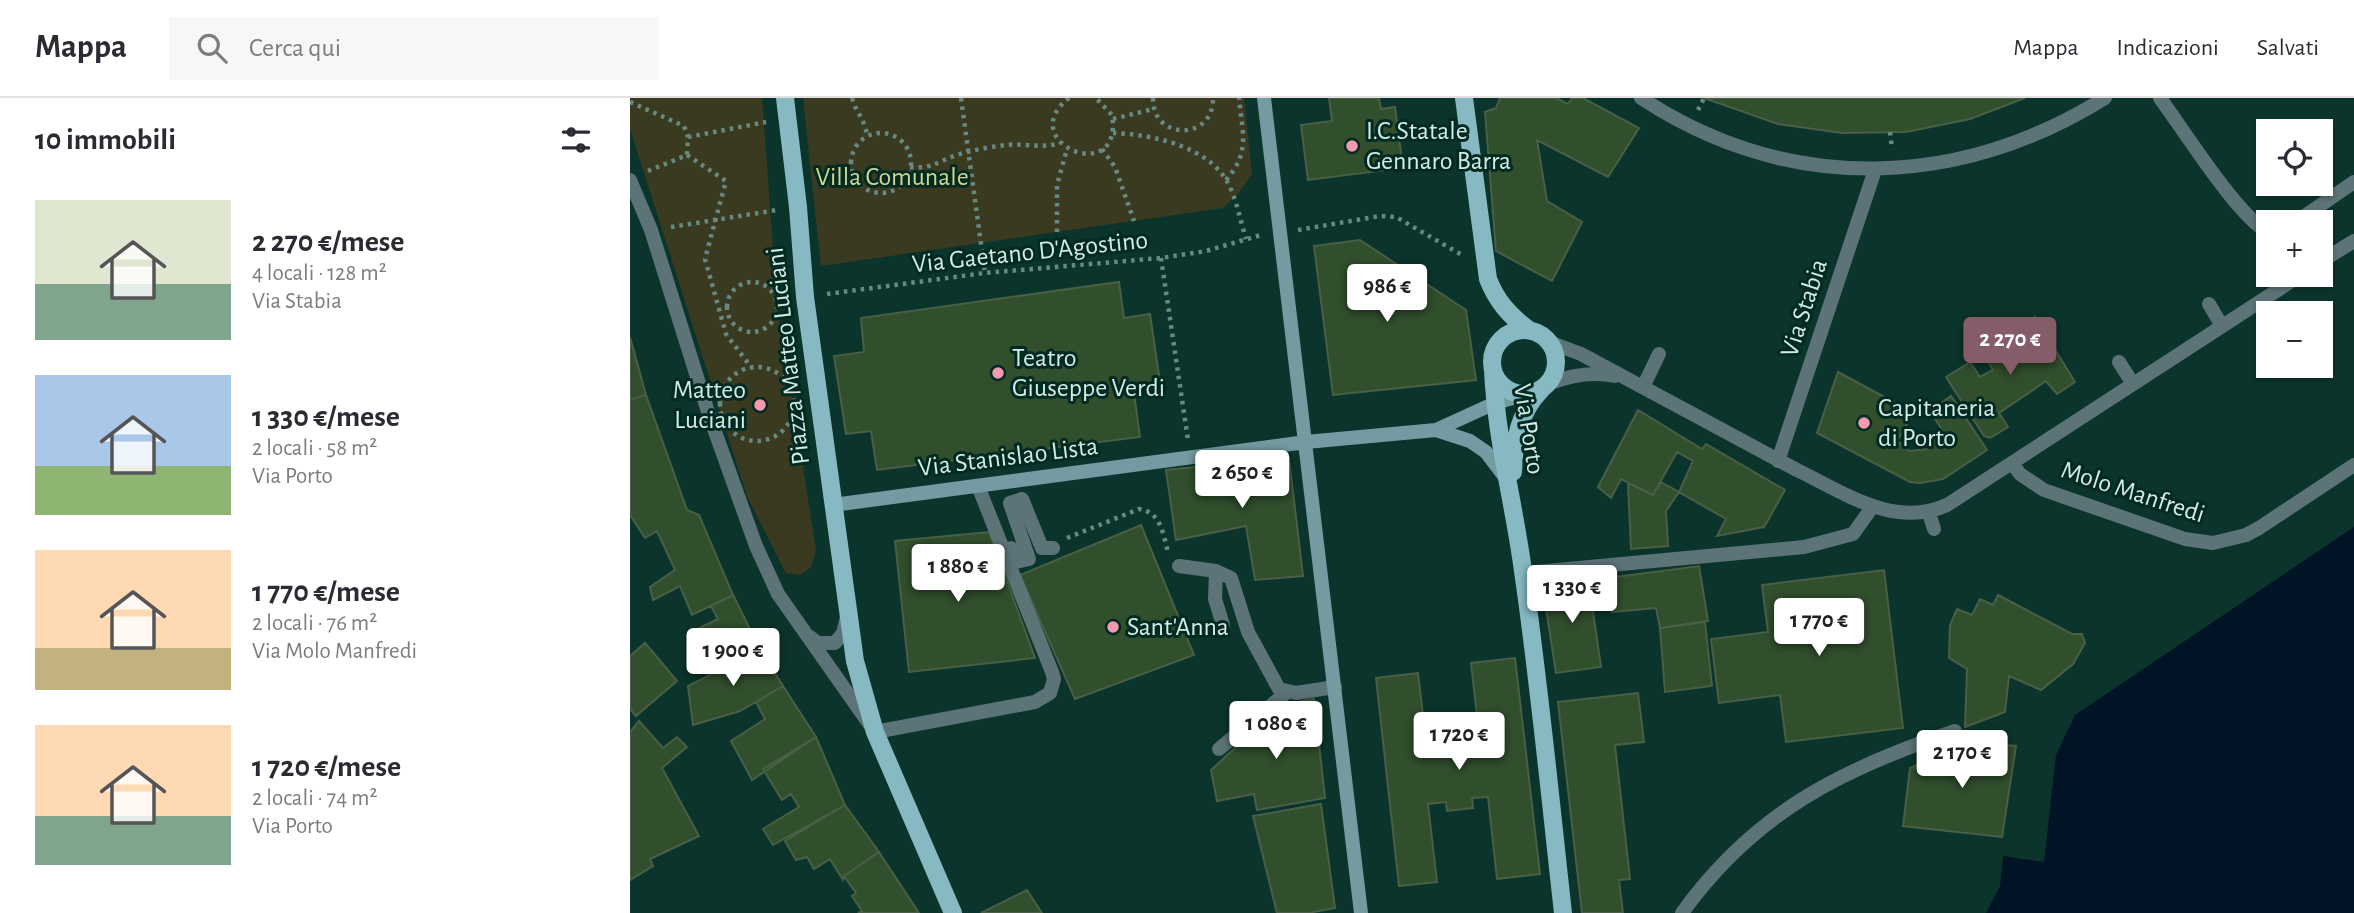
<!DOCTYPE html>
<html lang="it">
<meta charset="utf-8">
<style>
:root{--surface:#fff;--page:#f7f7f7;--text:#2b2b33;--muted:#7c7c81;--line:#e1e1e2;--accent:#855d69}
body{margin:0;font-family:"Alegreya Sans",sans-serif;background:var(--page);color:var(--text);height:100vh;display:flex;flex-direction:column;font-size:26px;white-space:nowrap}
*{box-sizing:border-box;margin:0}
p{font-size:23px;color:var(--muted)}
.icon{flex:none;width:38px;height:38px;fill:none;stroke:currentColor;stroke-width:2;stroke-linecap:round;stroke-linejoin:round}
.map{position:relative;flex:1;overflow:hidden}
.panel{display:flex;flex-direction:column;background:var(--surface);width:630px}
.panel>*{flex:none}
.fabs{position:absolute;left:1626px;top:21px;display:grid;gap:14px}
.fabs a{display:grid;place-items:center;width:77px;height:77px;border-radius:0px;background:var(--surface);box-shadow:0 2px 5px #0004;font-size:35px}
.price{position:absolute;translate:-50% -60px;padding:0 16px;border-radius:7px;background:#fff;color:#222;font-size:23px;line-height:46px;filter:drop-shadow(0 2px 4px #0008)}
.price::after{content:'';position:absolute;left:50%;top:42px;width:21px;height:16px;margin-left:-10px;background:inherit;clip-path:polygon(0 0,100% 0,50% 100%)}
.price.selected{background:var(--accent);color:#fff}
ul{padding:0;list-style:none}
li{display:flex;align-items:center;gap:21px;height:175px;padding:0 35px}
li span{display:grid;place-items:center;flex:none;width:196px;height:140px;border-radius:0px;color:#555}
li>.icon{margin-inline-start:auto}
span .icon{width:84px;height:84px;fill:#fffc;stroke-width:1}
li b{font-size:30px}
h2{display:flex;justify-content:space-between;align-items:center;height:84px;padding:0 35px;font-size:30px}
header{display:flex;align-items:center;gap:42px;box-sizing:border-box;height:98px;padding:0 35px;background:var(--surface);border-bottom:2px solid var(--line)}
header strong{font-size:33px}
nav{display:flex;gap:38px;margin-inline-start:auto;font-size:24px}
.search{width:490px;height:63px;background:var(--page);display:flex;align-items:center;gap:18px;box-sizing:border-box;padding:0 24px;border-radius:0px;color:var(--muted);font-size:26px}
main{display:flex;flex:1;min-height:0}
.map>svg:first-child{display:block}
.green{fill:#3a3a20}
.water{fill:#001426}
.building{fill:#314e2d;stroke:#495f46;stroke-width:2}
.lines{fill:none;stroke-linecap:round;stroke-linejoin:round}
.path{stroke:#688981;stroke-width:4.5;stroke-dasharray:3.5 5;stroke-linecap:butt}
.lane{stroke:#5c7377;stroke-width:14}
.street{stroke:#5c7377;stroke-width:14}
.secondary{stroke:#749ba1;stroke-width:14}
.primary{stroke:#87b9c2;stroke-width:18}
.poi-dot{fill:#f39aac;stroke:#002b22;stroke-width:2.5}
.labels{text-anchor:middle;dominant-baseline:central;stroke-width:6;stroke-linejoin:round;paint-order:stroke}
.poi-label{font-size:26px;fill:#d5eae4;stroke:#002b22;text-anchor:start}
.park-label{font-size:26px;fill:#d5d48b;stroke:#002b22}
.street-label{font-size:26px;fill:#d5eae4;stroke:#002b22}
</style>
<header>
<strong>Mappa</strong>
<div class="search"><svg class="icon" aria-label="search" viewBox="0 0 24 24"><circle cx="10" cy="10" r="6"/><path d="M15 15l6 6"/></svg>Cerca qui</div>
<nav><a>Mappa</a><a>Indicazioni</a><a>Salvati</a></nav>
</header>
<main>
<section class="panel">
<h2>10 immobili<svg class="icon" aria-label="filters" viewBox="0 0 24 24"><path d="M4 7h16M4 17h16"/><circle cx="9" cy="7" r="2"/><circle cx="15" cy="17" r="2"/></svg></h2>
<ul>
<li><span style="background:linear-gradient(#dfe7d0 60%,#7fa58c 0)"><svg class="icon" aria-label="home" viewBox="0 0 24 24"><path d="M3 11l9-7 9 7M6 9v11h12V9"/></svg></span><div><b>2 270 €/mese</b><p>4 locali · 128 m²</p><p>Via Stabia</p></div></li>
<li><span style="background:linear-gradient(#a9c7e8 65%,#8fb573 0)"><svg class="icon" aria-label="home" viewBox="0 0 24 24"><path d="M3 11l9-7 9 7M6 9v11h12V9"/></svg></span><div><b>1 330 €/mese</b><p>2 locali · 58 m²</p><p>Via Porto</p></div></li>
<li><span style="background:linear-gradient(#ffd9b3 70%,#c2b280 0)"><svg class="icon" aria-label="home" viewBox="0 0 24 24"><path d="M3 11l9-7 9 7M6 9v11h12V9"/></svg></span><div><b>1 770 €/mese</b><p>2 locali · 76 m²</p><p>Via Molo Manfredi</p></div></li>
<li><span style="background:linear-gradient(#ffd9b3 65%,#7fa58c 0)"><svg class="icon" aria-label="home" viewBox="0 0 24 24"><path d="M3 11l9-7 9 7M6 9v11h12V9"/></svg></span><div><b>1 720 €/mese</b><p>2 locali · 74 m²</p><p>Via Porto</p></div></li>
</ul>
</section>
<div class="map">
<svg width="1724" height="815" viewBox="0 0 1724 815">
<rect width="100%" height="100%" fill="#0b352c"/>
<path class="green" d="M0 0H132L147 205 186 452 181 469 170 477 156 475 117 398 0 31Z
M173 0H614L622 76 608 96 593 110 191 168Z"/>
<path class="water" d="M1724 429V815H1356L1370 788 1373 758 1414 764 1426 657 1445 617Z"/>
<path class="building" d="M699 0H749L751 11 765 9 773 70 678 82 671 27 702 23Z
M870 0H926L938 6 942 0H953L1009 30 978 79 907 42 917 103 952 124 922 183 866 153 855 14 866 10Z
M1074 0H1073H1395L1340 21 1276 34 1212 35 1148 26Z
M730 142 836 212 846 282 703 297 684 148Z
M489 184 494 220 520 216 531 291 504 295 510 339 247 372 241 333 216 336 204 258 234 254 231 220Z
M1405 219 1445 284 1427 296 1416 283 1369 315 1378 329 1360 340 1354 338 1316 279 1340 264 1350 279 1363 272 1352 254 1371 240 1382 258 1393 251 1383 234Z
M0 239 16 297 0 302Z
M1208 274 1284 315 1267 343 1279 353 1297 351 1314 335 1300 313 1321 298 1357 352 1313 381 1290 385 1280 384 1187 335Z
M16 297 57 412 69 417 103 497 62 517 50 488 23 502 20 489 45 472 27 433 15 440 0 417V302Z
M1008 312 1072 351 1076 346 1155 392 1134 429 1087 438 1096 421 1049 394 1063 363 1047 354 1023 397 991 381 981 400 968 389Z
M659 360 673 478 625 482 616 428 546 442 536 372Z
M1031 384 1049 394 1036 413 1038 448 1001 451 998 385 1023 397Z
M511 427 564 557 445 601 390 477Z
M359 434 405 560 279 574 265 443Z
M1069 468 1078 523 1030 530 1026 510 982 514 977 480Z
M1254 472 1273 630 1156 644 1150 597 1089 605 1081 541 1138 534 1132 487Z
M958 479 971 569 926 575 912 485Z
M103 497 130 551 105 564 99 553 87 559 77 540 63 543 61 534 88 521 81 508Z
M1368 497 1442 536H1452L1455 545 1443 566 1411 592 1379 578 1375 614 1335 629 1337 571 1319 560 1320 527 1327 511 1342 517 1350 501 1363 507Z
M1075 524 1082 588 1035 594 1030 530Z
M15 545 47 583 6 618 0 611V558Z
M130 551 153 588 110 613 63 627 58 588Z
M885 560 910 776 867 781 858 699 842 700 843 710 817 713 816 704 798 706 807 784 769 788 746 580 788 575 797 651 808 650 807 644 840 641 841 645 850 644 841 565Z
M153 588 186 639 122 682 101 643 135 621 126 604Z
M1008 595 1014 644 985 647 1000 781 989 782 993 815H952L928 604Z
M684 601 695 700 627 712 624 696 587 703 581 672 652 607Z
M9 623 33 650 47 639 57 649 32 670 69 738 20 761 23 768 0 782V634Z
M186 639 215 707 143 747 133 731 169 709 161 696 152 702 133 671Z
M1343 644 1386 648 1372 739 1273 728 1280 670Z
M691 706 705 810 678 815H647L623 718Z
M215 707 249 754 214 778 213 782 200 761 184 771 177 759 166 762 155 743Z
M249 754 289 815H228L232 813 222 798 226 795 214 778Z
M397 792 412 815H351Z"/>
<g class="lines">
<path class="path" d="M222 0C226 15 235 21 237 38
M331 0 355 175
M439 0C382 44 494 91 482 17L466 0
M523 0C522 43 584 43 583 0
M0 4 54 28 58 39 57 57 18 73
M1068 12 1074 0
M483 21 523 11
M1260 34 1262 51
M483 35C519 36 573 47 595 80 606 97 610 122 616 141
M221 65a30 30 0 1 1 60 0a30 30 0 1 1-60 0Z
M58 39 136 24
M472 51 485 69 504 123
M57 57 96 83 75 161 96 236 121 269
M280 69C303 71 306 64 327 57 342 52 360 49 376 47 395 45 412 51 430 45
M596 82C621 54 612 34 609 0
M41 129 147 112
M668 132 750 118 766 119 832 157
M427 134V87L437 51
M531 160 558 342
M97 209a25 25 0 1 1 50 0a25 25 0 1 1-50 0Z
M197 196 355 175 531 160 576 153 631 137
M90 306a37 37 0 1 1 74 0a37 37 0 1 1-74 0Z
M437 440 509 411C531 414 533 436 538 454"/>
<path class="lane" d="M1530 0C1553 31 1608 119 1638 134
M1666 124 1724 84
M1690 164 1724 143
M1579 206 1592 228
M1489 264 1503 286
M1013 289 1029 256
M1382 365 1390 376 1414 392 1555 441 1583 445 1616 437 1629 430 1724 367
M1165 371C1213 394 1264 431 1317 407L1671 177
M1299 415 1304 431
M894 475 1174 449 1223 436 1243 408
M1052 815C1124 715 1211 671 1325 633"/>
<path class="street" d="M1011 0C1159 97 1328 91 1475 0
M0 82 21 132 78 314 126 448 148 496 245 634 405 604 420 595 424 581 422 574 348 388
M919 244 951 256 1165 371
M918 286C940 277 961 273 985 278
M1148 363 1245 72
M381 450 386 464 399 461 380 405 392 401 412 450H423
M549 468 586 473 601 480 618 534 649 591 666 595 705 589
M586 473 585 501 593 527
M180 539 188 545H205L213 535 217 519
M589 651 656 595"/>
<path class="secondary" d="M634 0 731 815
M806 332 865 305 897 296
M203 407 676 344 806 332 840 343 856 354 875 379"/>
<path class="primary" d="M155 0 168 109 175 199 225 563 245 634 323 815
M834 0 858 181C867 204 880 218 899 232
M862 264a32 32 0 1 1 64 0a32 32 0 1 1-64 0Z
M863 272C866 338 883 402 892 466 909 582 920 699 933 815
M883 374C884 342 889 314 912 291"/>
</g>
<g class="poi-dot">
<circle cx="722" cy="48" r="7"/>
<circle cx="368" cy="275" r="7"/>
<circle cx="130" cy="307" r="7"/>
<circle cx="1234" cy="325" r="7"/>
<circle cx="483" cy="529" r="7"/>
</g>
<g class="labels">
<g class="poi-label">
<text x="736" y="33">I.C.Statale<tspan x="736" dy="30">Gennaro Barra</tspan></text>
<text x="382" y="260">Teatro<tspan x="382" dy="30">Giuseppe Verdi</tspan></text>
<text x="116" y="292" text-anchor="end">Matteo<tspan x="116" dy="30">Luciani</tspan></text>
<text x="1248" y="310">Capitaneria<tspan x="1248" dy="30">di Porto</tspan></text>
<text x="497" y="529">Sant'Anna</text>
</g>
<g class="park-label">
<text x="262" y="79">Villa Comunale</text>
</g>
<g class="street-label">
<text transform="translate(400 154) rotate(-6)">Via Gaetano D'Agostino</text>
<text transform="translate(1174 210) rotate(-72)">Via Stabia</text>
<text transform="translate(158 258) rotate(-97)">Piazza Matteo Luciani</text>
<text transform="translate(899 331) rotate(81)">Via Porto</text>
<text transform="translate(378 359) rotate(-7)">Via Stanislao Lista</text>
<text transform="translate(1503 394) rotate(18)">Molo Manfredi</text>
</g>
</g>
</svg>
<div class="fabs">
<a><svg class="icon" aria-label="locate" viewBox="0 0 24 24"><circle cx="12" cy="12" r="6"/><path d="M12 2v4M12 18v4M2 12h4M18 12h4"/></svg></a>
<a>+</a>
<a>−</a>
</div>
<b class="price" style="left:757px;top:226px">986 €</b>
<b class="price selected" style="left:1380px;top:279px">2 270 €</b>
<b class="price" style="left:612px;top:412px">2 650 €</b>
<b class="price" style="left:328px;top:506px">1 880 €</b>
<b class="price" style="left:942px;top:527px">1 330 €</b>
<b class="price" style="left:1189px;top:560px">1 770 €</b>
<b class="price" style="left:103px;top:590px">1 900 €</b>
<b class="price" style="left:646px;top:663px">1 080 €</b>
<b class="price" style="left:829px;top:674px">1 720 €</b>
<b class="price" style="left:1332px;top:692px">2 170 €</b>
</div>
</main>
